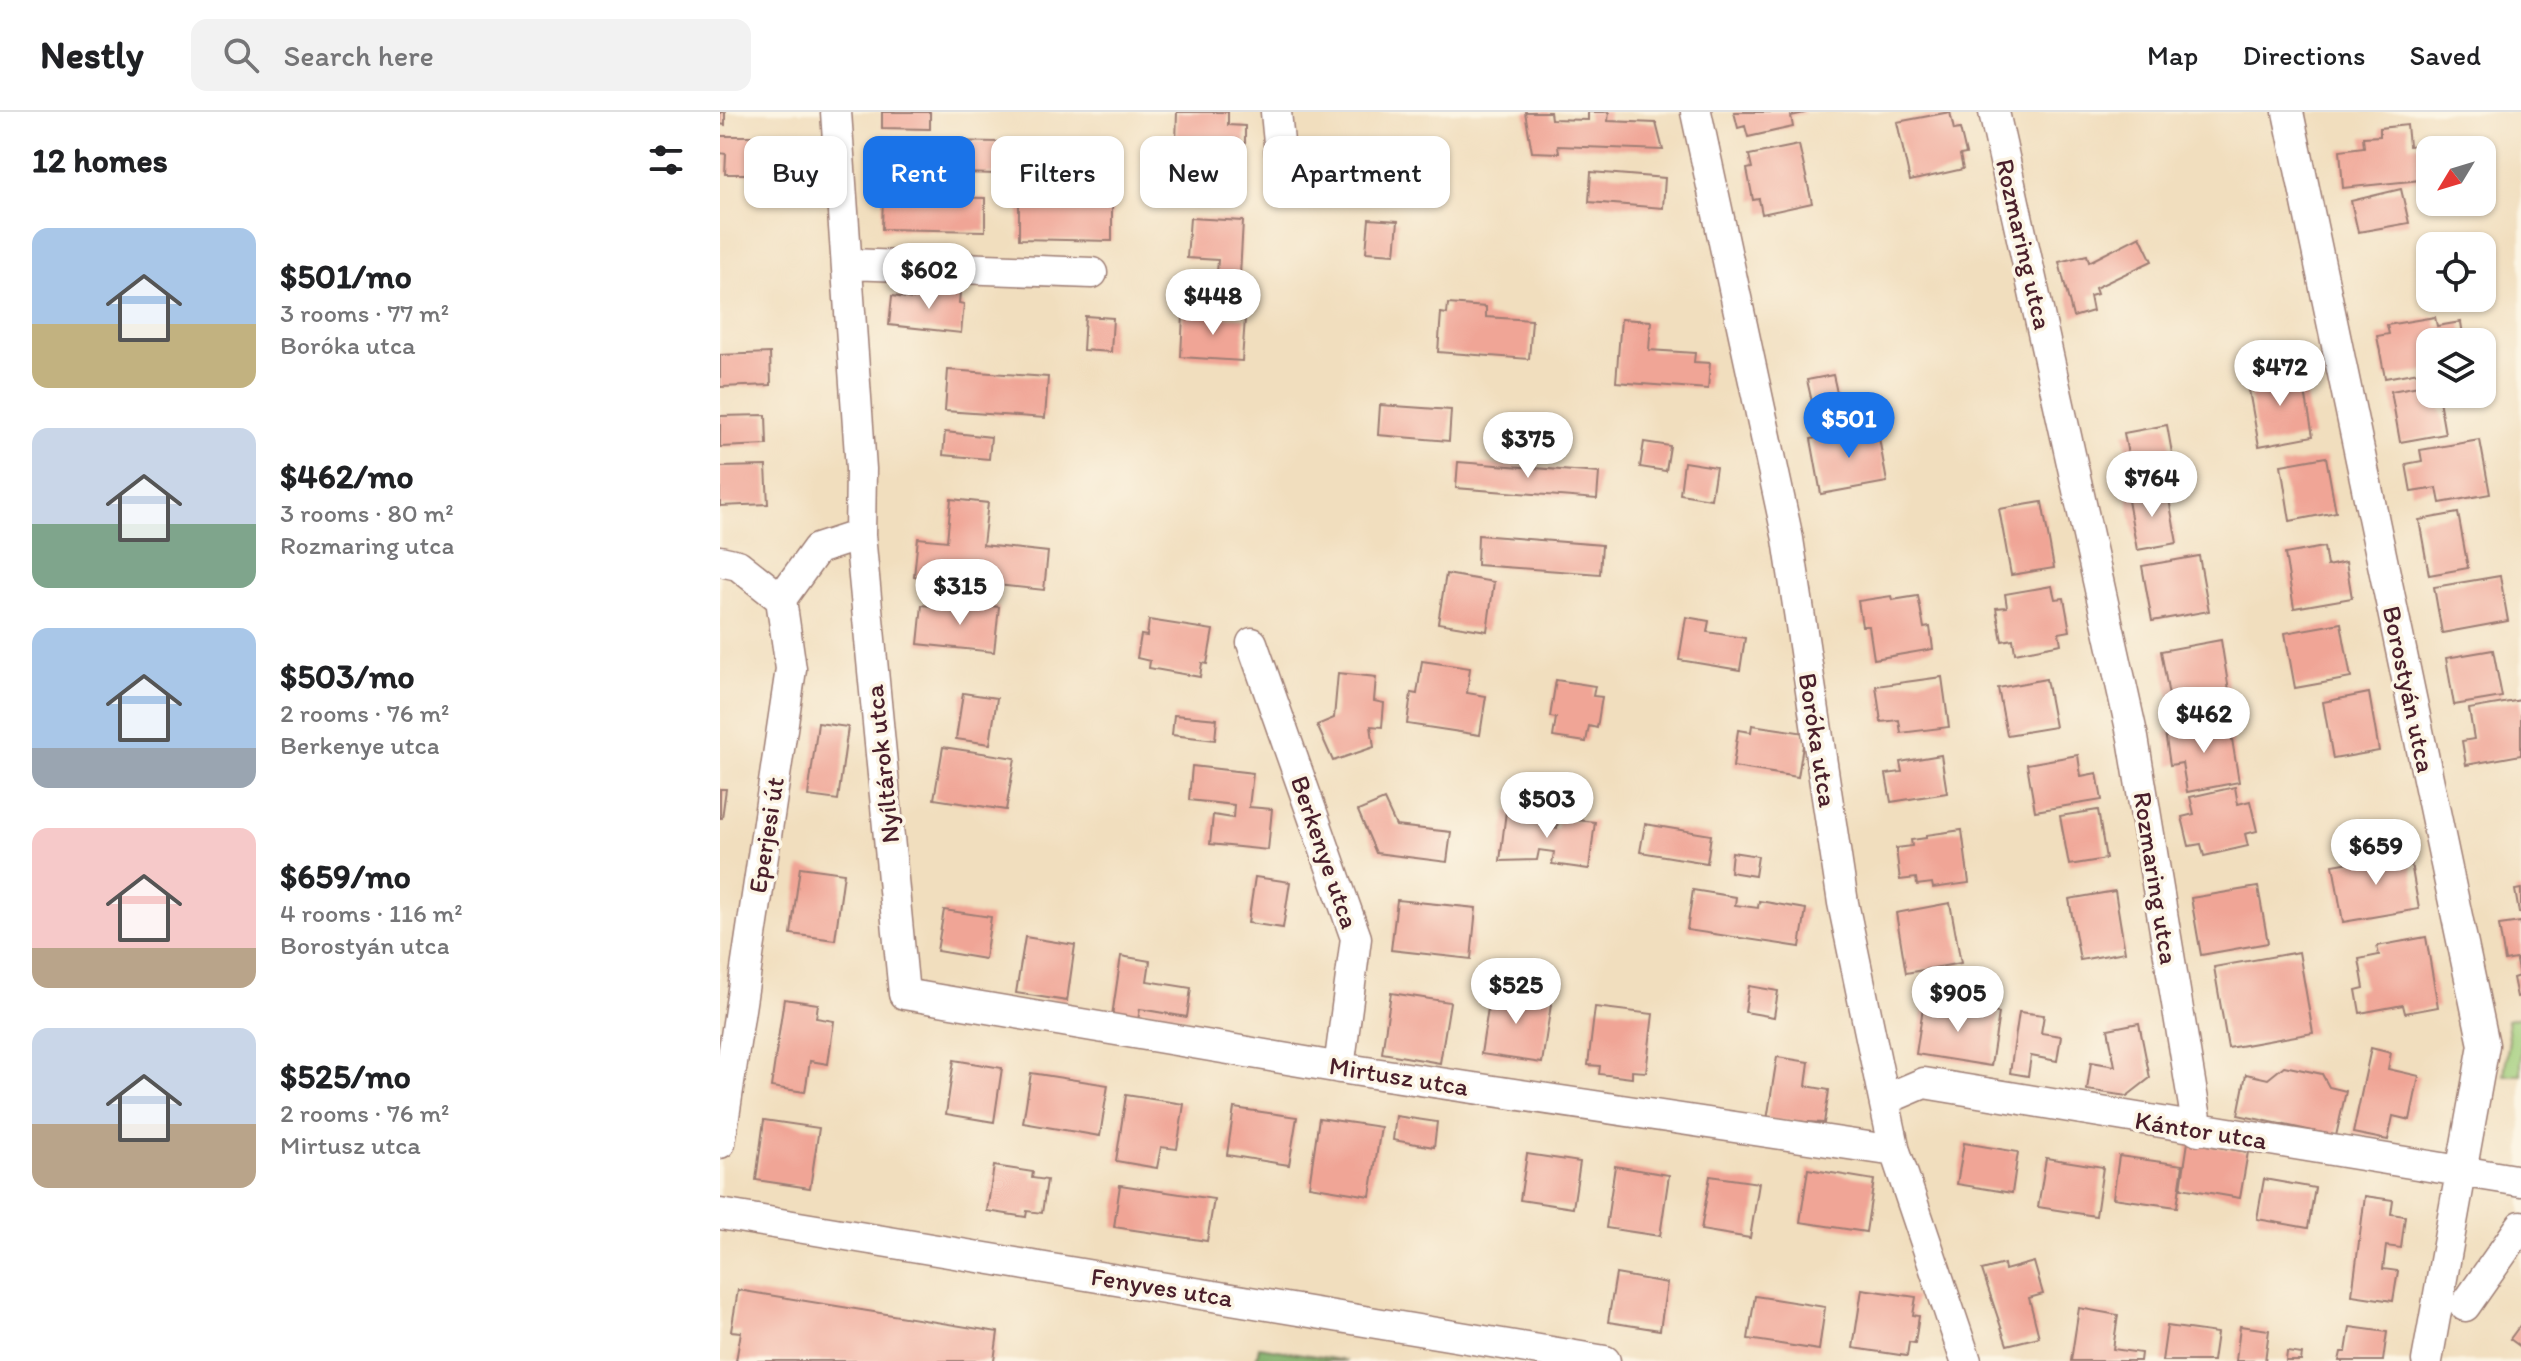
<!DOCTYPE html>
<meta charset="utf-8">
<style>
:root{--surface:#fff;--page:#f2f2f2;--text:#202124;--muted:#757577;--line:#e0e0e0;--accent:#1a73e8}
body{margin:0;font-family:Itim,sans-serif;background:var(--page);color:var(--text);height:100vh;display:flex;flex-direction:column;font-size:30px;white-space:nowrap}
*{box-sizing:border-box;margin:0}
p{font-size:26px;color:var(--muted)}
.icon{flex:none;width:44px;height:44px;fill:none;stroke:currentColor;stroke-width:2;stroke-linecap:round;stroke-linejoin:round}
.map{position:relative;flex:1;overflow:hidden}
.sheet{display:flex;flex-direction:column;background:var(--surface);width:720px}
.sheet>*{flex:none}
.top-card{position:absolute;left:24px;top:24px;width:760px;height:72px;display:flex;gap:16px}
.needle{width:52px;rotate:232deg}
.fabs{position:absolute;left:1696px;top:24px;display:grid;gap:16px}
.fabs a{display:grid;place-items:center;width:80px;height:80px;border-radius:16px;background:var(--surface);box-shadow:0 2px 6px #0004;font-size:40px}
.price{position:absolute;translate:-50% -68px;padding:0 18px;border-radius:28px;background:#fff;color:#222;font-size:26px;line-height:52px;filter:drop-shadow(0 2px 4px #0008)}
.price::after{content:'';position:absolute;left:50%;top:48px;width:24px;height:18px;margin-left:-12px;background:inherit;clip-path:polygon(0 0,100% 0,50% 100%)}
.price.active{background:var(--accent);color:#fff}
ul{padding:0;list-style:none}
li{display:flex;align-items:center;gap:24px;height:200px;padding:0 32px}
li span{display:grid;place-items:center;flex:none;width:224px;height:160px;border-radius:16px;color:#555}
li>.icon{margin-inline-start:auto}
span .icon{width:96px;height:96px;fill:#fffc;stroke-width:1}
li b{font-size:34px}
h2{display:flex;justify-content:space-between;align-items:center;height:96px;padding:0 32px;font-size:34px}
.chip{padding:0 28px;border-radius:16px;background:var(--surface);box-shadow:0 2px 6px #0004;font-size:28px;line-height:72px}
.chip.active{background:var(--accent);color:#fff}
header{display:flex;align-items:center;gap:48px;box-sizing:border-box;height:112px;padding:0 40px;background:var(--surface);border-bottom:2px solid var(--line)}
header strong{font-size:38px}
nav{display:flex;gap:44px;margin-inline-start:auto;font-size:28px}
.search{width:560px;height:72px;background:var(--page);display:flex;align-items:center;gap:20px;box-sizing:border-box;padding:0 28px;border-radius:16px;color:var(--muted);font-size:30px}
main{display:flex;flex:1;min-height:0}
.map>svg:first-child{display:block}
.green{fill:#a1cd7b;stroke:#767653;stroke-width:2}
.forest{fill:#80b06b;stroke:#65684b;stroke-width:2}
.building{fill:#f0a596}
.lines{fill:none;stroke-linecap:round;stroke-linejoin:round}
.minor-casing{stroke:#9e7e74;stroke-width:33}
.minor{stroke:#fff;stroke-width:30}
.labels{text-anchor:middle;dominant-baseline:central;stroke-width:7;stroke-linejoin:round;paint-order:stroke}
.street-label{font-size:26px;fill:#4a1f2b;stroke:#fcf5e5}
</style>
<header>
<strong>Nestly</strong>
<div class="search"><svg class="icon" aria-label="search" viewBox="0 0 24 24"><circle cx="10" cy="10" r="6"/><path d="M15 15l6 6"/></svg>Search here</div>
<nav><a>Map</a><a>Directions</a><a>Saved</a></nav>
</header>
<main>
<section class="sheet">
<h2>12 homes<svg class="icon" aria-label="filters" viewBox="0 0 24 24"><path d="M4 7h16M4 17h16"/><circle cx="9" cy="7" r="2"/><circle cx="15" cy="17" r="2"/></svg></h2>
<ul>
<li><span style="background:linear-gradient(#a9c7e8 60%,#c2b280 0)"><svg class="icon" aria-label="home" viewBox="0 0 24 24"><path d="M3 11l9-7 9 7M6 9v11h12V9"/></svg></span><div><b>$501/mo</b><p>3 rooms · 77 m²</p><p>Boróka utca</p></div></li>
<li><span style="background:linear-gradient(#c9d6e8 60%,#7fa58c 0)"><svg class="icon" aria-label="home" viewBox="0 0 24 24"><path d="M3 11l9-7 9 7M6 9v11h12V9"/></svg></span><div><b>$462/mo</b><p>3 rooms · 80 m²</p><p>Rozmaring utca</p></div></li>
<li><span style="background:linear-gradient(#a9c7e8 75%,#9aa5b1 0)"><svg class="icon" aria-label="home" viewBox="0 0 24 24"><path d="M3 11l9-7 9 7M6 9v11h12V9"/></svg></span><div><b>$503/mo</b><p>2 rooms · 76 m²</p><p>Berkenye utca</p></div></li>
<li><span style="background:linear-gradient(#f6c9c9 75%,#b9a48a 0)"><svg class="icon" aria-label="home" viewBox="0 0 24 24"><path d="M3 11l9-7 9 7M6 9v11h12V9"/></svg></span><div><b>$659/mo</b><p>4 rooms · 116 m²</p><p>Borostyán utca</p></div></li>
<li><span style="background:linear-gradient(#c9d6e8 60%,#b9a48a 0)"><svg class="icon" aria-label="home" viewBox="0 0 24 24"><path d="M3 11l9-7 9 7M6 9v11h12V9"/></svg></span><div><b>$525/mo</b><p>2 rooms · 76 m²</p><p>Mirtusz utca</p></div></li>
</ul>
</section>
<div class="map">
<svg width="1801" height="1249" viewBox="0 0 1801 1249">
<rect width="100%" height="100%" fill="#fcf5e5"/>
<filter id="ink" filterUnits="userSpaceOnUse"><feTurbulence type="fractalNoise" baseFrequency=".0125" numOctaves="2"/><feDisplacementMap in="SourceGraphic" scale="16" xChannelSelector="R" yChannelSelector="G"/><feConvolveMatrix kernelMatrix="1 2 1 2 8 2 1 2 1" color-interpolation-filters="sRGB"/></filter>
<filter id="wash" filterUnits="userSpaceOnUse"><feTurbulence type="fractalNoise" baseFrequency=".006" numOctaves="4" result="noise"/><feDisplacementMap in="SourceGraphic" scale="32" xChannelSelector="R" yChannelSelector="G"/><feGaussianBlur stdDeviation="1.8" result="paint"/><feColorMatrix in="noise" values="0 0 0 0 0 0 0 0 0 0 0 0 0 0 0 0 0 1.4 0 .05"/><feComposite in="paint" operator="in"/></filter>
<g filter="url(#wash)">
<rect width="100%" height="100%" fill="#f1debe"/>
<path class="green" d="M1801 905V963H1784L1789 927 1787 908Z"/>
<path class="forest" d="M539 1235 627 1249H536Z"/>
<g id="blocks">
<path class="building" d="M0 0H5V13L0 12Z
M162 0H210V17L162 16Z
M457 0H508V13L525 14V33L456 31Z
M805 0H830L831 7 868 8V0H889L888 9 936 11 943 38 838 34 839 41 812 40Z
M1014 0H1085V1L1071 4 1073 15 1028 25 1025 14 1018 16Z
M1230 0 1234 18 1240 17 1246 42 1240 43 1243 57 1190 69 1177 10Z
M1687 13 1689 34 1726 30 1727 38H1710V67L1623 76 1620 38 1644 35 1643 25 1660 24V16Z
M0 24H68V42H62V62H5L6 42 0 41Z
M161 28 279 30 278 62 161 59Z
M1079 33 1092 91 1042 102 1039 87 1033 88 1027 57 1032 56 1029 43Z
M871 60 945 66 943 96 869 90Z
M1681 77 1689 111 1638 120 1631 89Z
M163 84 265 86V119L162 117Z
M299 87 392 88V129L299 127Z
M470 106 523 109 520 163 497 161 498 148 467 146Z
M649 107 678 109 675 142 646 140Z
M1420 124 1432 149 1375 176 1377 182 1370 184 1373 199 1353 205 1339 150 1367 143 1369 150Z
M194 175 240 180 239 191 244 192 241 221 169 213 172 184 193 187Z
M728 192 766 195V205L812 208 809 247 718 240 721 201 727 202Z
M463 202 525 206 522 249 461 245Z
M365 204 393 206 391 240 363 238Z
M1715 205 1717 214 1741 210 1744 230H1710V258L1665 266 1657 224 1669 222 1667 213Z
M901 207 931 209 929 238 975 241 974 250 990 251 988 277 896 270Z
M50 241 51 273 0 275V243Z
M228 258 328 265 325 306 225 299Z
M1581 258 1593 324 1539 334 1527 267Z
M1113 263 1123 307 1097 312 1087 268Z
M1710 272V282H1718L1725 322 1680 330 1671 279Z
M660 293 731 298 729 329 658 323Z
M46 303 47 333 0 335V304Z
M1447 313 1455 358 1412 365 1404 321Z
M1157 315 1167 370 1101 382 1091 327Z
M225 320 271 325 269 347 223 343Z
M1760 328 1770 382 1720 391 1717 376 1691 380 1686 352 1702 349 1700 338Z
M924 330 950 334 946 359 920 355Z
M1606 345 1616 400 1570 409 1561 353Z
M738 350 879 361 877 387 736 376Z
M964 350 996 355 991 387 960 382Z
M46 354 48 392 0 394V355Z
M1447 376 1457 431 1417 438 1407 383Z
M231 387 268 391 263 433 328 440 324 478 194 464 198 426 227 429Z
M1322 390 1334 456 1291 463 1279 397Z
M1738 401 1748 456 1709 463 1699 408Z
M758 423 882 433 880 462 757 453Z
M1604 435 1607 454 1626 450 1632 486 1574 496 1565 442Z
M1479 444 1489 499 1432 509 1422 454Z
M726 462 774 470 767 519 718 511Z
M1780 464 1788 509 1722 521 1714 475Z
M1332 474 1335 487 1344 486 1350 519 1339 521 1341 532 1295 541 1293 527 1282 529 1276 496 1287 495 1285 482Z
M1171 484 1172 488 1198 484 1204 516 1210 515 1213 537 1154 547 1149 514H1142L1138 489Z
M235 490 279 495 274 540 198 532 202 493 234 497Z
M966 505 989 509 987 520 1025 526 1020 558 959 548Z
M429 508 493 518 487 552 482 551 480 565 429 556 430 549 417 546 421 523 427 524Z
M1621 511 1631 566 1575 576 1565 521Z
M1501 528 1511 591 1452 601 1441 539Z
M1773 538 1782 585 1734 593 1726 546Z
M702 549 750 556 747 581 766 584 760 623 687 612 691 581 697 582Z
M618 561 656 565 654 589 664 591 662 615 651 614 654 635 613 649 597 613 614 606Z
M1222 565 1229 615 1181 621 1179 608 1161 610 1156 574Z
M1326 567 1335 615 1287 623 1278 576Z
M836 568 875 574 873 584 882 585 877 616 869 614 866 630 833 625 836 606 830 605Z
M243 581 277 586 270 632 236 627Z
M1649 581 1659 639 1613 647 1603 590Z
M1801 588V643L1746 653 1742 629 1754 627 1749 597Z
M454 603 497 607 495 628 452 623Z
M1509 609 1519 670 1467 680 1462 651 1450 653 1445 620Z
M98 611 128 615 118 688 88 684Z
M1032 613 1085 621 1078 665 1013 655 1018 618 1031 620Z
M223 635 295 646 286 698 214 687Z
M1221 643 1227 681 1171 690 1166 662 1182 660 1180 650Z
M1358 643 1361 664 1377 661 1382 688 1315 699 1307 652Z
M472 654 533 661 529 695 552 697 548 738 490 732 493 703 513 706 514 693 469 688Z
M1515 675 1518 692 1530 689 1537 719 1525 722 1528 734 1484 744 1481 732 1469 734 1462 705 1474 702 1470 685Z
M0 677H6L2 706H0Z
M664 688 676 714 731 720 727 750 656 741 638 699Z
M1378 698 1386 747 1349 753 1340 704Z
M786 699 823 704 821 715 837 717 838 706 875 710 869 757 832 752 834 740 819 738 817 748 780 749Z
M925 712 991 723 987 751 920 740Z
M1242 718 1249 771 1213 776 1212 771 1197 773 1196 766 1180 768 1176 736 1192 734 1191 728 1206 726V723Z
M1012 740 1038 744 1035 764 1010 760Z
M1689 740 1699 797 1623 810 1613 753Z
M80 755 124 761 115 828 71 822Z
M535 765 570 770 563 816 528 811Z
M1538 775 1548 831 1481 843 1471 786Z
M1801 777V801H1799L1795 778Z
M973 778 1016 785 1015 793 1038 796 1039 789 1086 797 1080 835 967 818Z
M1395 779 1405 840 1360 848 1349 787Z
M677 788 756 796 751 847 671 838Z
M1230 791 1241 851 1186 861 1176 801Z
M224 798 271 805 265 847 217 839Z
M1801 810V846L1785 849 1779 813Z
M305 825 355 833 347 889 296 881Z
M1706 825 1718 895 1685 901 1683 893 1640 901 1636 878 1644 876 1639 847 1659 843 1657 834Z
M1579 840 1593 921 1508 936 1494 855Z
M401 844 430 849 427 869 471 876 467 905 420 897 418 908 392 904Z
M1801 848V884L1797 885 1793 866 1799 864 1796 849Z
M1029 874 1058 879 1054 905 1025 900Z
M771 877 832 886 822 951 761 942Z
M671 881 730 890 720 951 662 941Z
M64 887 98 892 96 906 114 909 108 952 90 949 85 980 51 975Z
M1204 889 1279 901 1271 954 1196 942Z
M875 895 933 902 926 960 912 959V966L879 962 880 954 868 953Z
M1299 900 1324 903 1321 921 1341 924 1337 949 1311 944 1308 964 1290 961Z
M1419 911 1430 966 1407 984 1367 978 1371 950 1395 954 1388 917Z
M1651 936 1671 941 1668 957 1699 964 1690 1008 1673 1004 1668 1028 1633 1021Z
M1057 945 1089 950 1086 974 1109 978 1104 1011 1047 1008Z
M234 948 282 956 274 1010 226 1002Z
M1564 954 1602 962 1609 975 1626 979 1616 1024 1518 1003 1526 962 1548 967Z
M311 961 388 973 380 1024 303 1011Z
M406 983 464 992 457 1037 441 1035 437 1056 396 1049Z
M514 996 577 1005 569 1053 507 1043Z
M676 1004 717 1010 714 1035 673 1028Z
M599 1006 661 1015 650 1084 589 1074Z
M44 1008 99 1016 90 1076 36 1068Z
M1468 1030 1528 1040 1520 1086 1461 1076Z
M1244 1031 1298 1040 1292 1081 1237 1072Z
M807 1042 860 1050 853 1096 800 1088Z
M1399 1044 1463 1053 1457 1095 1393 1086Z
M1326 1046 1383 1055 1376 1104 1318 1095Z
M274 1054 313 1060 312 1066 327 1068 322 1101 307 1099 306 1105 267 1099Z
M895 1054 949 1063 940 1124 886 1116Z
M1088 1057 1154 1068 1146 1120 1080 1110Z
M990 1064 1039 1071 1030 1126 981 1118Z
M1544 1067 1595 1076 1588 1116 1537 1107Z
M400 1073 494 1087 487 1129 394 1115Z
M1645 1084 1673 1088 1671 1102 1685 1104 1681 1136 1666 1134 1663 1157 1678 1159 1673 1189 1632 1183Z
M1314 1150 1323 1182 1309 1186 1319 1225 1287 1233 1262 1158 1284 1152 1285 1158Z
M896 1162 947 1171 940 1218 888 1210Z
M1142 1177 1196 1185 1193 1203 1199 1204 1195 1231 1189 1230 1187 1244 1133 1236Z
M18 1178 278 1220 274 1249H16L21 1220 11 1219Z
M1035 1184 1105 1195 1099 1238 1028 1227Z
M1359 1196 1398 1203 1393 1237 1421 1241 1420 1249H1351Z
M1801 1212V1235L1790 1227Z
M1447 1214 1497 1221 1493 1249H1442Z
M1520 1214 1549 1218 1545 1249H1516Z
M1630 1215 1667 1220 1663 1249H1619L1621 1240H1626Z
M1567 1240 1582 1242 1581 1249H1566Z"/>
</g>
</g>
<g filter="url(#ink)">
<use href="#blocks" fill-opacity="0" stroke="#9e7e74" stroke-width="2"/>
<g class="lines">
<defs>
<path id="minor" d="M116 0 141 357 140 423 184 882 633 958 1175 1039
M556 0 560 41
M976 0 1068 427 1123 791 1164 988 1175 1039 1246 1249
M1274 0 1413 626 1478 1018
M1568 0 1764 933 1707 1249
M128 152 372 161
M0 449 18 453 61 487 71 557 0 1031
M61 487 97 437 140 423
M532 531 636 826 619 956
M1164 988 1204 971 1801 1069
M0 1102 885 1249
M1745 1194 1801 1114"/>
</defs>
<use href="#minor" class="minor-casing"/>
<use href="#minor" class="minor"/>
</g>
</g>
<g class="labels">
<g class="street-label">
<text transform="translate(1304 132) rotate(77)">Rozmaring utca</text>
<text transform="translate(1689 577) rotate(78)">Borostyán utca</text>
<text transform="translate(1098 628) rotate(81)">Boróka utca</text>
<text transform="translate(162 652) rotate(-96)">Nyíltárok utca</text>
<text transform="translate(46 723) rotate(-81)">Eperjesi út</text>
<text transform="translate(605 740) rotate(71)">Berkenye utca</text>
<text transform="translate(1436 766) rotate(81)">Rozmaring utca</text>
<text transform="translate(679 964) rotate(9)">Mirtusz utca</text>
<text transform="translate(1481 1018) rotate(9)">Kántor utca</text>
<text transform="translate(442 1175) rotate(9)">Fenyves utca</text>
</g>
</g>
</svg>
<div class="fabs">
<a><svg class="needle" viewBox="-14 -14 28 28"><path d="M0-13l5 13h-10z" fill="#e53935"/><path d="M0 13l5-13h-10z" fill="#757577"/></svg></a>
<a><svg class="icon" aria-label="locate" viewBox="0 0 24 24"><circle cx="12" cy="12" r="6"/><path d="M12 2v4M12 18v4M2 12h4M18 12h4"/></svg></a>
<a><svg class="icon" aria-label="layers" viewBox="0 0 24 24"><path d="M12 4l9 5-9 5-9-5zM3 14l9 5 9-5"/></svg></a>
</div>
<b class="price" style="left:209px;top:199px">$602</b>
<b class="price" style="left:493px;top:225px">$448</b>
<b class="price" style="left:1560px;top:296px">$472</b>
<b class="price active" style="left:1129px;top:348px">$501</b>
<b class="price" style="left:808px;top:368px">$375</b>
<b class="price" style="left:1432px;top:407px">$764</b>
<b class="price" style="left:240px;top:515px">$315</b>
<b class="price" style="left:1484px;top:643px">$462</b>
<b class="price" style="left:827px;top:728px">$503</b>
<b class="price" style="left:1656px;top:775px">$659</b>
<b class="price" style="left:796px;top:914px">$525</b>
<b class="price" style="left:1238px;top:922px">$905</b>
<div class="top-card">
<a class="chip">Buy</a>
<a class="chip active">Rent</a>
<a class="chip">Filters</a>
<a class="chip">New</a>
<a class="chip">Apartment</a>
</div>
</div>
</main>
